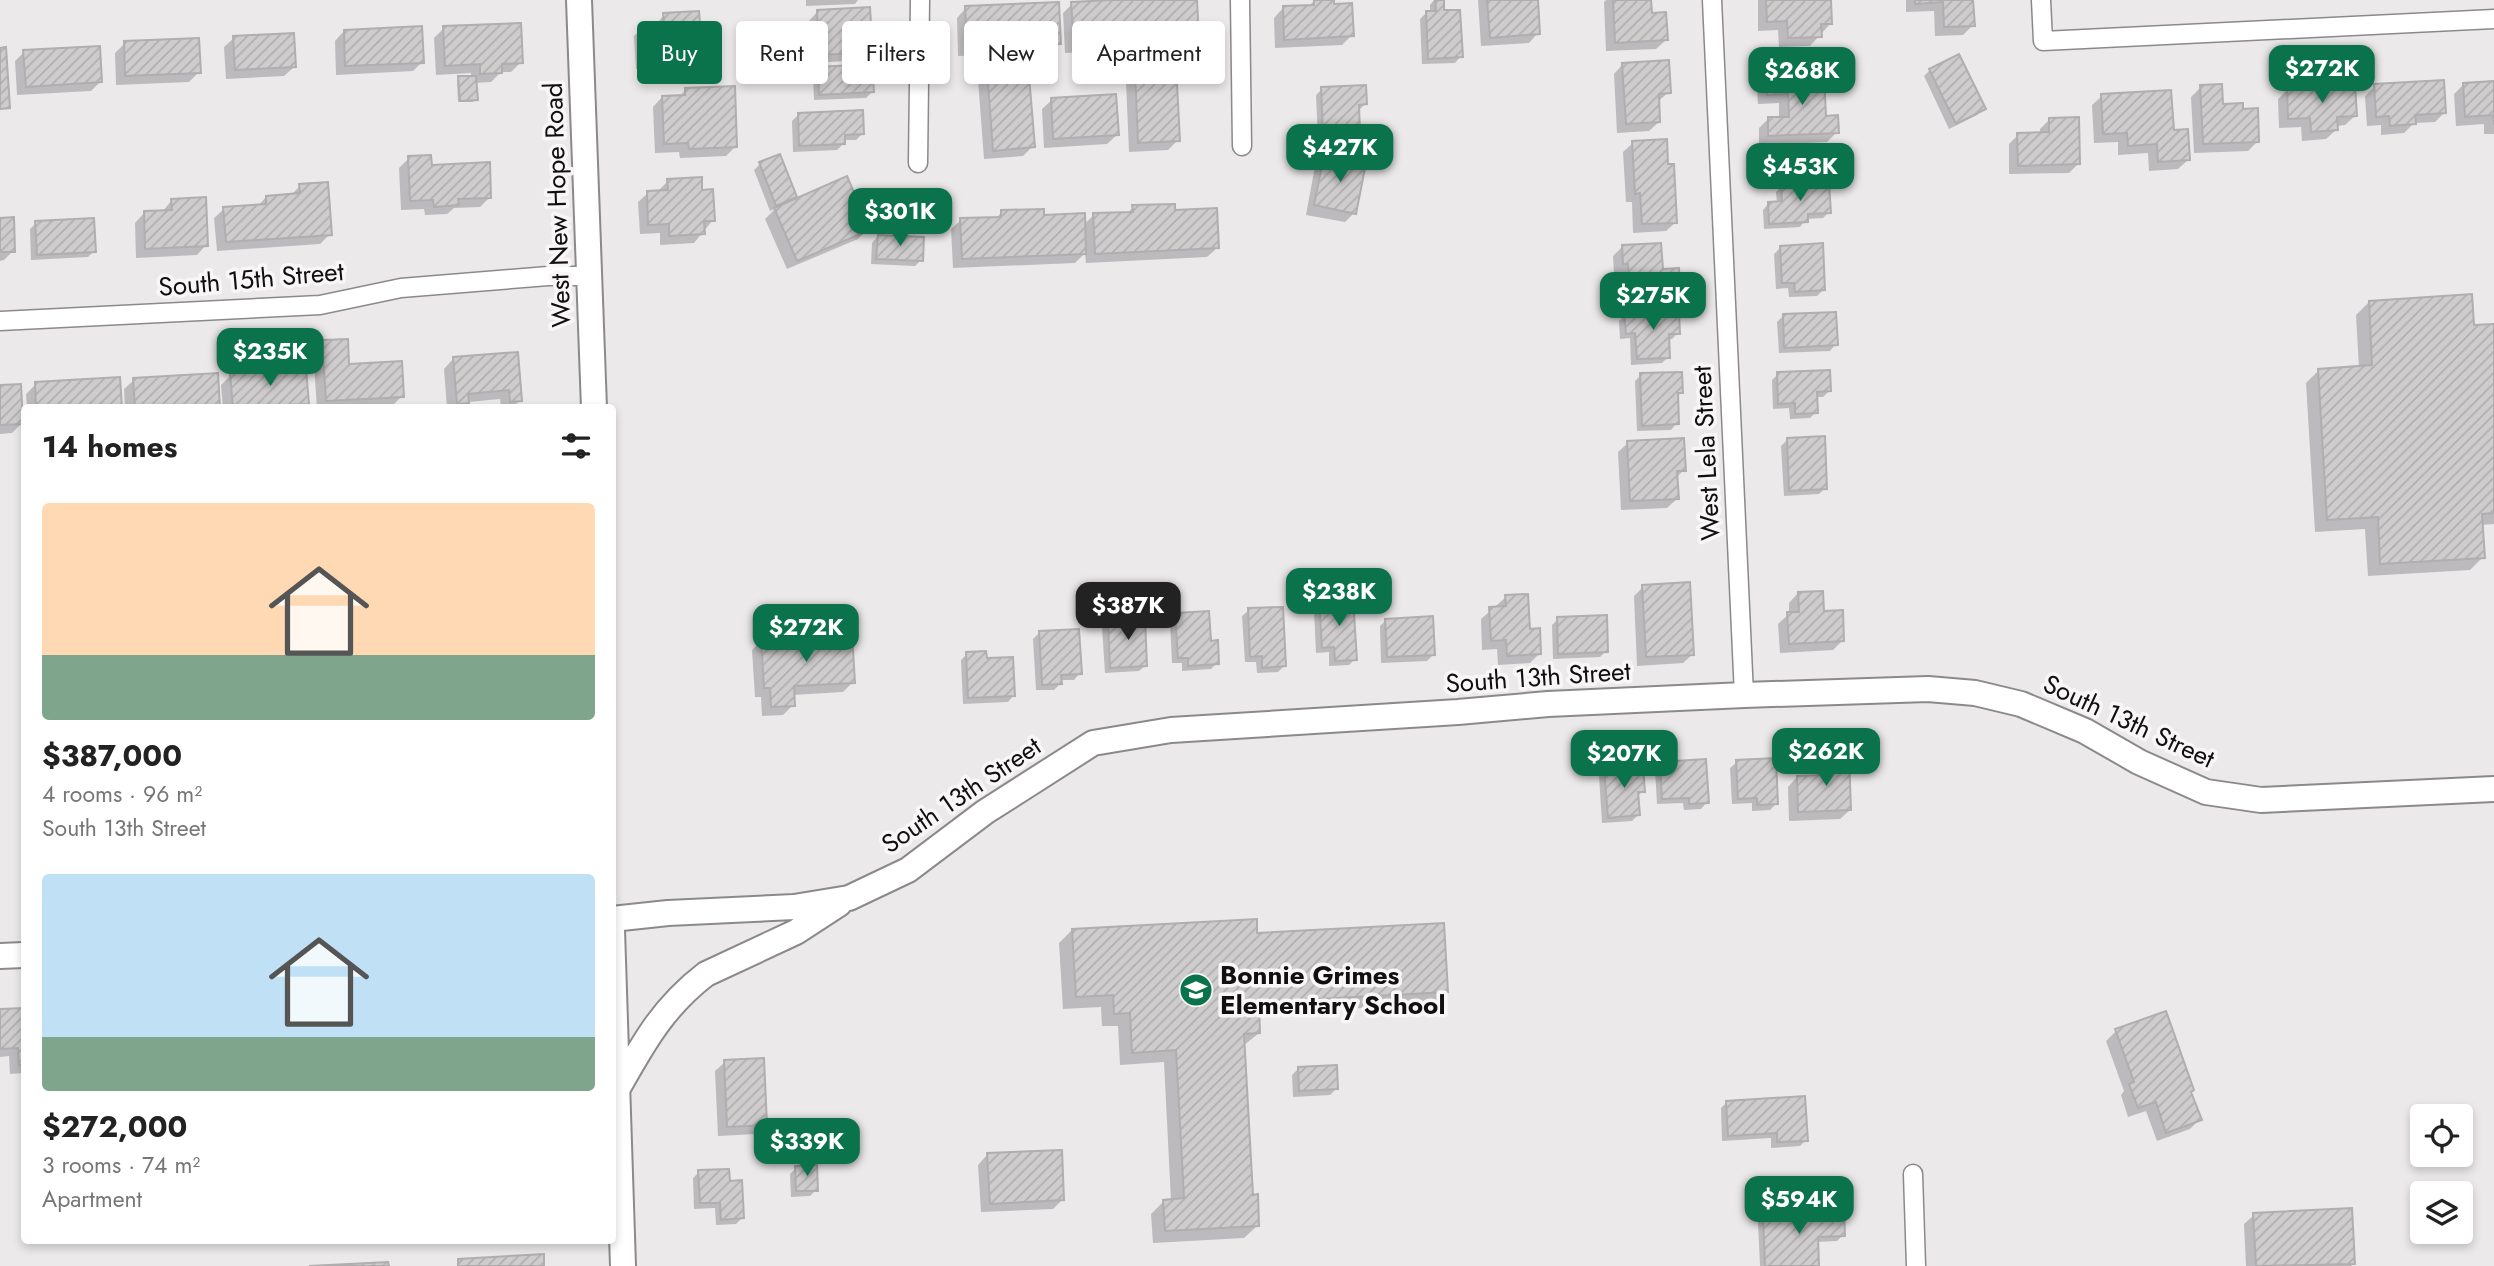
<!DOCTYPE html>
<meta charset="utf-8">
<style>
:root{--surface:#fff;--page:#f6f6f6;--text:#222;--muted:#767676;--accent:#0a734c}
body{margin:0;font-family:Jost,sans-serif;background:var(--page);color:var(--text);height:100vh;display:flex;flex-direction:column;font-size:26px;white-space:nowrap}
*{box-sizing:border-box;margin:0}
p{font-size:23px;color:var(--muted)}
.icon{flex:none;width:38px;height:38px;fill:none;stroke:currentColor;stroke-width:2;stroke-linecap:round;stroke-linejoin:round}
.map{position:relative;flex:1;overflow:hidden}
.panel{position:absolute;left:21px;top:404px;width:595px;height:840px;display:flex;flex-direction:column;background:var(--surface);border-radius:7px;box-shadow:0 4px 10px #0003}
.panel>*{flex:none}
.guide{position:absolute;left:637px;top:21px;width:665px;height:63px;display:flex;gap:14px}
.tools{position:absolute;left:2410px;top:1104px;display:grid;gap:14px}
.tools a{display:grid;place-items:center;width:63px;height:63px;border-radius:7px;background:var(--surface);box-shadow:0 4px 10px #0003;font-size:35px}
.price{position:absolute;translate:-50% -60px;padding:0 16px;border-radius:14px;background:var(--accent);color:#fff;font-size:23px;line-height:46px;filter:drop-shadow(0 2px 4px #0008)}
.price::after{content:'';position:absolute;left:50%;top:42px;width:21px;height:16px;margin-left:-10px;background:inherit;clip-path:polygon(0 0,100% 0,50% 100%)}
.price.selected{background:#222;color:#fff}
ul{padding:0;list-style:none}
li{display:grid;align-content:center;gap:14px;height:371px;padding:0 21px}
li span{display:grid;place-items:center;height:217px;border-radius:7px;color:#555}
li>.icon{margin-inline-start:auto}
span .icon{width:126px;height:126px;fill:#fffc;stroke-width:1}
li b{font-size:30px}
h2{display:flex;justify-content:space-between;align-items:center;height:84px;padding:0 21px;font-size:30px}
.chip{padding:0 24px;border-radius:7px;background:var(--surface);box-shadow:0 4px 10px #0003;font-size:24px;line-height:63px}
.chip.selected{background:var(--accent);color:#fff}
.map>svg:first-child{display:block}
.shadow{fill:#0003}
.building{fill:url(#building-hatch);stroke:#b1aeb0;stroke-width:2}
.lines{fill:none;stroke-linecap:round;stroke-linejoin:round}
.street-casing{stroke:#8c898b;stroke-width:21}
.secondary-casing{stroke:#8c898b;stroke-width:28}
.street{stroke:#fff;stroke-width:18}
.secondary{stroke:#fff;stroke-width:24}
.labels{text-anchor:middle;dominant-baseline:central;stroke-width:7;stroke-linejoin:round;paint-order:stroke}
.street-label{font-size:26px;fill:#111011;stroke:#f9f6f8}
.poi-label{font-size:26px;font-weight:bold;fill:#111011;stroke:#f9f6f8;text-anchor:start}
</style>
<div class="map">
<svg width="2494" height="1266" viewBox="0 0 2494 1266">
<defs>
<pattern id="building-hatch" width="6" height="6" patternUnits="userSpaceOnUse" patternTransform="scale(1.75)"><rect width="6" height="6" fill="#cfccce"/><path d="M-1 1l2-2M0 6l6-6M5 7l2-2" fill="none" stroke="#b1aeb0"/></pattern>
</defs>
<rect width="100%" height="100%" fill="#ece9eb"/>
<path class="shadow" d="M806 0H858L855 4 806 6Z
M1109 0H1196L1198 37 1188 47H1173L1178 140 1168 150 1129 152 1125 59 1135 49 1065 53 1063 13 1072 4 1107 2Z
M1332 0V6L1352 35 1342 45 1275 48 1274 18 1283 8 1308 7 1314 1Z
M1434 0H1442V12L1461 56 1455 63 1422 64 1420 19 1426 13H1430V5Z
M1478 0H1536L1538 33 1529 43 1481 46Z
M1606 0H1650V15L1666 40 1656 49 1606 51 1604 2Z
M1758 0H1829L1831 23 1810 46 1779 47 1778 30 1758 31Z
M1906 0H1972L1973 25 1963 35 1935 36 1934 11 1906 12Z
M966 8 1059 43 1049 52 1025 53 1033 146 1023 156 984 159 977 67 989 55 958 56 957 18Z
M817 12 870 40 861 50H856L846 61 810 63 808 22Z
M664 15 698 25 711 54 699 64V68L690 78 657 79 656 68 636 69 634 36 644 27 655 26Z
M444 28 521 62 511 72H501L491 82 475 83 476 99 473 102H458L457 81 459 78H471V73L436 75 434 38Z
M344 31 422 62 413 71 336 75 335 41Z
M234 38 294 67 284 76 226 79 224 47Z
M125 43 199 72 189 82 116 85 115 53Z
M24 52 100 82 91 91 17 95 15 61Z
M1623 64 1669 92 1657 102 1659 122 1649 131 1617 133 1614 74Z
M819 69 872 92 866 98 814 100 813 75Z
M1930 70 1983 109 1977 115 1949 129 1924 76Z
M1767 79 1824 117 1837 132 1827 142 1759 145V128L1768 119H1779V103L1758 104 1757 88Z
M2494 83V134H2484V124L2456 126 2454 94 2464 84Z
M2375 86 2445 112 2435 122 2414 123 2404 133 2381 135V125L2367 126 2365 96Z
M2201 87 2222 105 2241 110 2258 141 2248 151 2194 153 2191 97Z
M1322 89 1365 104 1359 110V131L1352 137 1318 139 1316 95Z
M685 90 736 146 726 156 680 158 679 152 655 153 653 107 662 97H679Z
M2287 90 2355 116 2345 125 2336 126V130L2326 139 2302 141 2301 127 2279 128 2278 99Z
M2102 96 2172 132 2188 160 2178 169 2149 171 2148 153 2118 155V142L2094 143 2092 105Z
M1052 100 1117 135 1107 144 1044 148 1042 109Z
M798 115 862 134 856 140H843V144L837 150 793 152 792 121Z
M2049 120 2078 164 2069 173 2009 174V144L2018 135 2040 134V129Z
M1633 143 1667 166 1676 222 1666 231 1633 233 1632 202H1626L1623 152Z
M779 156 795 197 790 203 868 229 858 239 787 269 765 219 776 208 770 211 754 170 760 164Z
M1325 157 1354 213 1345 222 1306 215 1315 166Z
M409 158 430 166 490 197 480 207 454 208 447 214 425 215 424 209 401 210 399 168Z
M668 181 701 191 713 220 694 243 660 245V233L640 234 638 202 648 193 658 191Z
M300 186 330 234 320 244 217 251 214 218 224 209 258 206 266 197 290 196Z
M1782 186 1829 212 1823 218 1806 219 1800 227 1764 229 1763 210 1769 203H1777L1776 192Z
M172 200 206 245 197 255 136 258 135 223 144 213 162 212Z
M1133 207 1173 212 1217 248 1207 257 1086 263 1085 253 1075 263 953 268 951 229 961 220 995 219 1002 212 1083 225 1094 215 1127 214Z
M0 220 13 251 4 260 0 261Z
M36 223 94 251 88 257 31 260 30 229Z
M878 236 921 260 915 266 871 264 872 243Z
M1623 246 1661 270 1678 291 1668 301 1621 303 1619 273H1614L1613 256Z
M1780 248 1824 289 1817 296 1789 297 1788 288 1776 289 1774 254Z
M2369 302 2472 327 2494 325V524L2481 525 2483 557 2470 570 2368 576 2365 529 2315 532 2306 383 2319 370 2359 368 2356 315Z
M1625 315 1678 333 1672 339H1667L1668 357 1662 363 1631 365 1630 338 1620 339 1619 321Z
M1783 316 1836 344 1830 351 1779 353 1777 322Z
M323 341 347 366 402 396 392 406 317 408 313 351Z
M516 354 520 400 513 408H501L500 399 468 402 462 408H447L444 369 453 359Z
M1778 374 1829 391 1823 397H1816V412L1810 418 1790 419 1789 408 1773 409 1772 380Z
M231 375 307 403 303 408H223L221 385Z
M1641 375 1681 393 1676 397 1677 423 1671 430 1637 431 1635 381Z
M134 380 218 408H125L124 389Z
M36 384 120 408H27L26 394Z
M0 387 21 424 12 433 0 434Z
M1787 440 1825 488 1819 494 1784 496 1781 446Z
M1628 443 1684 470 1676 478 1677 499 1667 508 1621 510 1618 452Z
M1643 587 1693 654 1683 663 1637 666 1634 596Z
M1798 593 1822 612 1842 641 1833 650 1780 653 1778 624 1789 614V603Z
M1506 597 1529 631 1540 653 1530 663 1498 665 1497 649 1482 650 1481 619Z
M1320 602 1355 659 1349 665 1329 666V652L1316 653 1314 608Z
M1249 610 1284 666 1278 672 1257 673 1256 662H1245L1242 616Z
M1176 615 1209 642 1217 663 1211 669 1182 671V663H1172L1170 621Z
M1558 619 1606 651 1600 657 1553 659 1552 625Z
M1109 620 1146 665 1139 671 1105 673 1102 627Z
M1386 620 1433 655 1427 661 1381 663 1380 626Z
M1039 633 1080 673 1074 680H1060V684L1054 690H1036L1033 639Z
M762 640 853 682 843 692 793 695V705L783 715 762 716 761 697H755L752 650Z
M967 654 985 660 1014 695 1008 702 963 704 961 660Z
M1826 759 1850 810 1840 819 1789 821 1788 787 1797 777H1817V769Z
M1737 762 1777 803 1770 810 1752 811V803L1732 804 1730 768Z
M1661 763 1707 802 1701 809 1684 810 1683 803 1657 804 1655 769Z
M1605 770 1643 791 1637 797 1638 815 1632 821 1602 823 1599 776Z
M1072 930 1256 935 1446 991 1433 1004 1258 1014 1259 1033 1243 1046 1251 1197 1257 1226 1244 1238 1153 1243 1151 1214 1164 1201H1171L1164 1062 1120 1065 1118 1026H1102L1101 1007 1063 1009 1059 943Z
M24 1010V1073L10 1074 9 1056 0 1057V1011Z
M2116 1031 2190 1092 2200 1119 2190 1129 2157 1141 2146 1111 2128 1117 2121 1095 2124 1091 2106 1041Z
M725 1062 765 1124 756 1134 718 1136 715 1071Z
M1298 1069 1336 1089 1330 1095 1293 1097 1292 1075Z
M1727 1102 1806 1140 1800 1146 1771 1148V1138L1722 1141 1721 1108Z
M987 1155 1063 1199 1053 1209 981 1212 978 1165Z
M796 1168 816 1190 810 1196 791 1197 790 1174Z
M699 1172 728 1183 742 1218 736 1224 716 1225 715 1208 694 1209 693 1178Z
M2254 1215 2353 1264 2351 1266H2246L2244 1224Z
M1764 1216 1843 1235 1837 1241 1816 1242 1817 1266H1760L1758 1222Z"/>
<path class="building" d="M1112 0H1197L1199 38 1074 44 1071 2Z
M1314 0H1334V4L1352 3 1354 36 1284 40 1283 6 1314 5Z
M1435 0H1444V10H1460L1463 57 1428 59 1426 11H1436Z
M1487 0H1538L1540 34 1490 38Z
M1613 0H1651L1652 13 1666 12 1668 40 1615 43Z
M1766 0H1831L1832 24H1821L1822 37 1788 38 1787 21 1767 22Z
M1915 0H1973L1975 26 1944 27 1943 2 1915 4Z
M1059 2 1061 44 967 47 965 6Z
M870 7 872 41 857 42 858 53 819 55 817 10Z
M699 11 700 23H711L713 55H701V69L666 70 665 59 645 60 643 25 664 24 663 13Z
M521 23 523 63 502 64V73L480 74V64L445 66 443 26Z
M422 26 424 63 345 66 344 30Z
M294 33 296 67 235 70 233 36Z
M199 38 201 73 125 76 124 41Z
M1175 45 1180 141 1138 143 1134 47Z
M100 46 102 82 26 87 23 50Z
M6 47 10 108 0 109V48Z
M1027 52 1035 147 993 151 986 56Z
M1959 54 1986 109 1956 124 1929 69Z
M1669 60 1671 93 1659 94 1660 122 1626 124 1622 63Z
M872 64 874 92 819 95 818 67Z
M1824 75 1826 116 1838 115 1839 133 1768 136V117H1789L1788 94 1767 95 1766 77Z
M458 76H476L478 100 460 101Z
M2444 80 2446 113 2415 115 2416 124 2390 126 2389 116 2376 117 2374 84Z
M2494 81V125L2493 115 2465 117 2463 83Z
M2222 84 2223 104 2243 103V109L2258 108 2259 142 2203 144 2200 85Z
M2355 84 2357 116 2337 117 2338 130 2311 132 2310 118 2288 119 2287 88Z
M1366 85 1367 104 1359 105 1360 132 1323 134 1321 87Z
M735 86 737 147 689 149 688 143 664 144 662 96 685 95V88Z
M2171 90 2174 130 2188 129 2190 160 2158 162 2157 144 2128 146 2127 133 2103 134 2101 94Z
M1116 94 1119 135 1053 139 1051 98Z
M863 110 864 134 845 135V144L799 146 798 113Z
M2079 117 2080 164 2018 166 2017 133 2049 132V118Z
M1667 139 1668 164H1674L1677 223 1642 224 1640 193 1635 194 1632 141Z
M780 154 797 197 776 206 759 162Z
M431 155 432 165 490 162 491 198 458 199 459 205 434 207 433 200 410 201 408 156Z
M1324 155 1366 163 1356 214 1314 205Z
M847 176 870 230 797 261 774 208Z
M702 177V190L713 189 715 221H704L705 234 669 236V224L648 225 647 191 668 190 667 179Z
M328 182 332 235 226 242 223 207 266 204V196L300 193 299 184Z
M1829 182 1831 213 1808 214V222L1769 224 1768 202 1782 201 1781 184Z
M206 197 208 246 145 249 144 211 172 210 171 199Z
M1175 204V210L1217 208 1219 248 1095 254 1093 213 1133 212 1132 205Z
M1044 209V215L1085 213 1086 254 962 259 960 218 1001 217V210Z
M14 217 15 252H0V218Z
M94 218 96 252 37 255 35 221Z
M878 235 924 237 923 261 876 259Z
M1661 243 1663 269 1679 268 1680 292 1630 294 1628 264H1623L1622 245Z
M1823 243 1825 290 1795 292 1794 283H1782L1780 246Z
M2472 294 2474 325 2494 324V513L2482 514 2485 558 2380 564 2378 517 2327 520 2318 369 2372 365 2369 301Z
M1679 311 1680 334H1669L1670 358 1637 359 1635 333 1626 334 1624 313Z
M1836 312 1838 345 1784 348 1783 314Z
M348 339 349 364 402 361 404 397 326 401 322 340Z
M518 352 522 401 510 402 509 390 468 394 469 403 457 404 453 357Z
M306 368 309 404 233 408 230 373Z
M1830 370 1831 391 1817 392 1818 413 1795 414V403L1778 404 1777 372Z
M1682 372 1683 393H1678L1679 424 1642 426 1640 373Z
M218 373 220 408H135L133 378Z
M120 377 122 408H36L35 382Z
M21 384 23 424 0 425V385Z
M1825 436 1827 489 1789 491 1787 438Z
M1684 438 1686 471H1677L1679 499 1630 501 1627 441Z
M1690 582 1694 655 1646 657 1642 585Z
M1823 591 1824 611 1843 610 1844 641 1789 644 1787 612H1799L1798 592Z
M1528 594 1530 629 1540 628 1541 654 1507 656 1506 640 1491 641 1489 607 1506 606 1505 595Z
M1353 598 1357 660 1335 661 1334 647 1322 648 1319 600Z
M1283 607 1286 666 1262 668V656L1250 657 1248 608Z
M1209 611 1211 641 1218 640 1219 664 1188 666V658H1178L1175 613Z
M1607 615 1608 652 1558 654 1557 617Z
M1433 616 1435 655 1387 657 1385 619Z
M1145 617 1147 666 1110 668 1108 619Z
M1079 629 1082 674 1061 675 1062 684 1042 685 1039 631Z
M852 633 855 683 794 686 795 706 771 707 770 688H764L761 639Z
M986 651 987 658 1013 657 1015 696 968 698 966 652Z
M1849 756 1851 810 1798 812 1797 776 1826 775 1825 758Z
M1776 758 1778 804 1757 805V798L1738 799 1736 760Z
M1706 759 1709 803 1689 804V798L1662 799 1660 762Z
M1643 765 1645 792H1638L1640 815 1608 818 1604 768Z
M1257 919V933L1444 923 1448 992 1259 1002 1260 1033 1244 1034 1253 1195 1258 1194 1259 1226 1165 1231 1163 1200 1184 1198 1176 1050 1132 1053 1130 1013 1114 1014 1113 995 1076 997 1072 929Z
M24 1008V1065H19L18 1048 0 1049V1009Z
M2166 1011 2194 1090 2191 1092 2202 1120 2166 1133 2156 1102 2138 1108 2129 1084 2134 1082 2115 1029Z
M764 1058 767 1125 727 1127 724 1060Z
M1337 1065 1338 1089 1299 1091 1298 1067Z
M1805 1096 1808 1141 1777 1142V1133L1728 1136 1726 1101Z
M1062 1150 1064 1200 990 1204 987 1153Z
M817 1165 818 1191H796L795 1166Z
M729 1169 730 1181 742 1180 744 1218 721 1220 720 1203H700L698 1170Z
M2352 1208 2355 1264 2256 1266 2253 1213Z
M1844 1210 1845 1236 1818 1237 1819 1266H1765L1763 1214Z
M544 1254V1266H458V1259Z
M388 1262 389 1266H309Z"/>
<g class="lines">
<defs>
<path id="street" d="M1240 0 1242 146
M1712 0 1744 695
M2041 0 2043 41 2494 19
M918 163 920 0
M0 321 320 305 401 288 548 276H590
M1913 1174 1916 1266"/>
<path id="secondary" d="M579 0 594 408
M612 919 668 913 794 907 849 898 908 870 985 812 1093 743 1171 730 1458 712 1548 704 1744 695 1928 689 1975 693 2021 704 2085 731 2139 762 2206 792 2261 800 2494 789
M612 930 623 1266
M0 956 24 955
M618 1088C644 1042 663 1007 706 974L796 932 839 904"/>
</defs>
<use href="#street" class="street-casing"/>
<use href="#secondary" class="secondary-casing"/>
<use href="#street" class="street"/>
<use href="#secondary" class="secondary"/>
</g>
<defs>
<symbol id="school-disc" viewBox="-11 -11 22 22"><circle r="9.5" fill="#0a734c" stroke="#f9f6f8"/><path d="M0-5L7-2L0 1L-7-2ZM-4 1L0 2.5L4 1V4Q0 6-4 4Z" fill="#fff"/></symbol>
</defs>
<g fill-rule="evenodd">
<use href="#school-disc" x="1177" y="971" width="38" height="38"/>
</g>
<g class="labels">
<g class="street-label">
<text transform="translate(557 205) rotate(-92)">West New Hope Road</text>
<text transform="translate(251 279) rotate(-5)">South 15th Street</text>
<text transform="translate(1706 453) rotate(-93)">West Lela Street</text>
<text transform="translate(1538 677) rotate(-4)">South 13th Street</text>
<text transform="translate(2129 721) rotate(25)">South 13th Street</text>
<text transform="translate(961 795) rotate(-34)">South 13th Street</text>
</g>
<g class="poi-label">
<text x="1220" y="975">Bonnie Grimes<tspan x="1220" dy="30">Elementary School</tspan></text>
</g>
</g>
</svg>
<div class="tools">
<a><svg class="icon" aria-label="locate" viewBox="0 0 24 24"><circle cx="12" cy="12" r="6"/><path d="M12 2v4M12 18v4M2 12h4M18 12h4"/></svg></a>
<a><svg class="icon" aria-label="layers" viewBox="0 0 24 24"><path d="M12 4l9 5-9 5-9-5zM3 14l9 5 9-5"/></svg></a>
</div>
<b class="price" style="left:2322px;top:105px">$272K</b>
<b class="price" style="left:1802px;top:107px">$268K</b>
<b class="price" style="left:1340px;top:184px">$427K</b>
<b class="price" style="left:1800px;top:203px">$453K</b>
<b class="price" style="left:900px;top:248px">$301K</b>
<b class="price" style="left:1653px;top:332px">$275K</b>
<b class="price" style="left:270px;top:388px">$235K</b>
<b class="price" style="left:1339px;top:628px">$238K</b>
<b class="price selected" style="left:1128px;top:642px">$387K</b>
<b class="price" style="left:806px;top:664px">$272K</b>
<b class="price" style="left:1826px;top:788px">$262K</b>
<b class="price" style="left:1624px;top:790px">$207K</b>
<b class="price" style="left:807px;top:1178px">$339K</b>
<b class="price" style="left:1799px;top:1236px">$594K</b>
<div class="guide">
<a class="chip selected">Buy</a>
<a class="chip">Rent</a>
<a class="chip">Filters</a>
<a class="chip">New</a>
<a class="chip">Apartment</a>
</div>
<section class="panel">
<h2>14 homes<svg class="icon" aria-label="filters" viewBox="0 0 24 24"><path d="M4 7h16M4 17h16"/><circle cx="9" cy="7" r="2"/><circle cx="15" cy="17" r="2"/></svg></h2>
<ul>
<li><span style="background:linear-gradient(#ffd9b3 70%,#7fa58c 0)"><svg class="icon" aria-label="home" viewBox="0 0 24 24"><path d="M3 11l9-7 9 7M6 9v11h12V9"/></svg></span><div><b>$387,000</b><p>4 rooms · 96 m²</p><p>South 13th Street</p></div></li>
<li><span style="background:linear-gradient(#bfe0f5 75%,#7fa58c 0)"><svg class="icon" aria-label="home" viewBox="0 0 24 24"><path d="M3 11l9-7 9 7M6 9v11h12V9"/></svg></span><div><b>$272,000</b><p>3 rooms · 74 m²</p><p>Apartment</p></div></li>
</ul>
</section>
</div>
